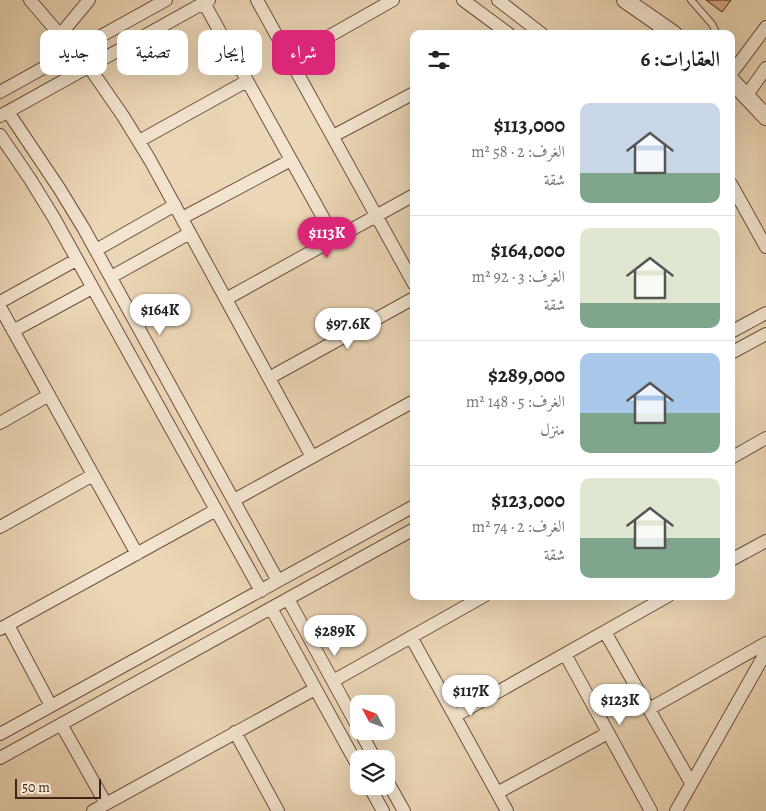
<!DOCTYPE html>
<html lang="ar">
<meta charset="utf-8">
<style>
:root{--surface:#fff;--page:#f6f6f6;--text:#222;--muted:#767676;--line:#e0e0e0;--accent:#db2777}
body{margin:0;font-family:Alegreya,Amiri,serif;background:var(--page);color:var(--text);direction:rtl;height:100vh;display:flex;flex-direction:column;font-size:19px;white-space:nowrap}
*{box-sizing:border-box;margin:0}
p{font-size:16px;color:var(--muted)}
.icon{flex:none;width:28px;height:28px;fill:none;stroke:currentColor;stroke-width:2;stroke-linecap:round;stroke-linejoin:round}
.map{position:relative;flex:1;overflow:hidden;direction:ltr}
.details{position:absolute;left:410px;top:30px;width:325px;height:570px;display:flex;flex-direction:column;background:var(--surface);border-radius:10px;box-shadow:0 5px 20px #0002;direction:rtl}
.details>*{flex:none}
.banner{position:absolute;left:15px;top:30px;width:320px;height:45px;direction:rtl;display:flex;gap:10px}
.needle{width:32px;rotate:311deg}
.controls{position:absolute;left:350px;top:695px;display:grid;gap:10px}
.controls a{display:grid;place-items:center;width:45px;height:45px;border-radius:10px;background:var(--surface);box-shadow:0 5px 20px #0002;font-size:25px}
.scale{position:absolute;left:15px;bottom:12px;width:86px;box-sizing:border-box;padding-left:5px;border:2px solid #432317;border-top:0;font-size:14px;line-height:18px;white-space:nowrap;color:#432317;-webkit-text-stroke:4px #f2e4cf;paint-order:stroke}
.price{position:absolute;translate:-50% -42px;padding:0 11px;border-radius:18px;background:#fff;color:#222;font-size:16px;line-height:32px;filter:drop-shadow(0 1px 2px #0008)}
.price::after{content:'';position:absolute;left:50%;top:30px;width:15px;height:11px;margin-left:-8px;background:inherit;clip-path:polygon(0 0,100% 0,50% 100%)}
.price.selected{background:var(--accent);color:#fff}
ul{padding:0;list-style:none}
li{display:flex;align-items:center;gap:15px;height:125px;padding:0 15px}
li+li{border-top:1px solid var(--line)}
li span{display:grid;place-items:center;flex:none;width:140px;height:100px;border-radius:10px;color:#555}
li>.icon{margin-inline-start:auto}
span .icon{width:60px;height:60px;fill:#fffc;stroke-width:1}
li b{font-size:21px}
h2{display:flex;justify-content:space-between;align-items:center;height:60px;padding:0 15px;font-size:21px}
.pill{padding:0 18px;border-radius:10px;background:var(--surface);box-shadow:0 5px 20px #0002;font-size:18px;line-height:45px}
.pill.selected{background:var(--accent);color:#fff}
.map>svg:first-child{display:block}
.building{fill:#dba985;stroke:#432317}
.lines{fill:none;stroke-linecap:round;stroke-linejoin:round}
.service-casing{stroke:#6d503e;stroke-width:8}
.minor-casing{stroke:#6d503e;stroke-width:14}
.tertiary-casing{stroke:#6d503e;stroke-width:18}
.service{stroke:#f2e4cf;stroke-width:6}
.minor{stroke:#f2e4cf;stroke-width:12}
.tertiary{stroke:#f2e4cf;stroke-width:16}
</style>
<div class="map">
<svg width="766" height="811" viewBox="0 0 766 811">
<rect width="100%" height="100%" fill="#ebd6b5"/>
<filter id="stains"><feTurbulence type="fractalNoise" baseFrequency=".004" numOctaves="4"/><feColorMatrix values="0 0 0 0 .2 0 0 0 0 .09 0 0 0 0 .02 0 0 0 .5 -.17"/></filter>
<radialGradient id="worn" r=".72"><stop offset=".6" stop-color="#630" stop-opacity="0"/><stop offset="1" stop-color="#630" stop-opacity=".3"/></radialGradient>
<path class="building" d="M706 0H731L722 12Z"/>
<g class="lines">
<defs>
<path id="service" d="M691 0 712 24 717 34"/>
<path id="minor" d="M30 0 60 35 73 52
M257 0 414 284
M463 0 509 34
M498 0 542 34
M204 3 335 239
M60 35 89 0
M289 59 393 0
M89 67 123 116 150 160 312 457
M731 74 766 27
M0 92 166 0
M747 95 766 68
M8 112 59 188 84 229 278 581
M0 116 209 0
M0 135 30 179 54 218 261 591
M333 136 414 93
M139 141 247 81
M731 184 766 247
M182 218 291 160
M96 250 175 205
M111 277 190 233
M226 299 414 195
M0 302 76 260
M0 307 137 554
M13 331 92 288
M731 332 766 313
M731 353 766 334
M269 378 414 298
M0 423 49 395
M731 458 766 438
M234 500 414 401
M0 527 93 475
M731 560 766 541
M288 599 359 729
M271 608 359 768
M8 625 51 706
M0 629 216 510
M605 632 691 783
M411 637 507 811
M565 654 651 811
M333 681 484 596
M649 709 766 643
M455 716 668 596
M61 724 106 804
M360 731 375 759
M235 732 278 811
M0 734 414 506
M0 758 414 529
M386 779 404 811
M369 786 383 811
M497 793 608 733
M93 811 315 689
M676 811 766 652"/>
<path id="tertiary" d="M625 0 674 34
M731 80 766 117"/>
</defs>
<use href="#service" class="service-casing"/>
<use href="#minor" class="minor-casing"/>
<use href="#tertiary" class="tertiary-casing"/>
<use href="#service" class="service"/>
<use href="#minor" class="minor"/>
<use href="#tertiary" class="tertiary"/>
</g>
<rect width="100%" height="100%" filter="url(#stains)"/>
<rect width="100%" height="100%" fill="url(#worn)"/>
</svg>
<div class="controls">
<a><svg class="needle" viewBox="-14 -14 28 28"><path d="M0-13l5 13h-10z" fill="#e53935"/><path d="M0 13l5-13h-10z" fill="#767676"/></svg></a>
<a><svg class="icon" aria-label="layers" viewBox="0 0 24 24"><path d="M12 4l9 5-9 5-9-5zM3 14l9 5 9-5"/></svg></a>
</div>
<div class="scale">50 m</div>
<b class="price selected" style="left:327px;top:259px">$113K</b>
<b class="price" style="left:160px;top:336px">$164K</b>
<b class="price" style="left:348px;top:350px">$97.6K</b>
<b class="price" style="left:335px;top:657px">$289K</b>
<b class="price" style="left:471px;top:717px">$117K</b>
<b class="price" style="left:620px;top:726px">$123K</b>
<div class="banner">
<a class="pill selected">شراء</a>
<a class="pill">إيجار</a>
<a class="pill">تصفية</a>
<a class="pill">جديد</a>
</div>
<section class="details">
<h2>العقارات: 6<svg class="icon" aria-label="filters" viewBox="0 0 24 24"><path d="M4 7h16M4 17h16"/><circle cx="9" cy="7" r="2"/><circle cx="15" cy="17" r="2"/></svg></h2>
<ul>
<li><span style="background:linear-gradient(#c9d6e8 70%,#7fa58c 0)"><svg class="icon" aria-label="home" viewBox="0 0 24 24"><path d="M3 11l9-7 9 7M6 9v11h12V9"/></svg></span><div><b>$113,000</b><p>الغرف: 2 · 58 m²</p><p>شقة</p></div></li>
<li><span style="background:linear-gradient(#dfe7d0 75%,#7fa58c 0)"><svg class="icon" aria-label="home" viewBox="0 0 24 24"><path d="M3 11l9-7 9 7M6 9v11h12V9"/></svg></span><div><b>$164,000</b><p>الغرف: 3 · 92 m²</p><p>شقة</p></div></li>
<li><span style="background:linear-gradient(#a9c7e8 60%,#7fa58c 0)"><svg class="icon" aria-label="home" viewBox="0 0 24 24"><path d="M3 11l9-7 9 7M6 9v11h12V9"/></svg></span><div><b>$289,000</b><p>الغرف: 5 · 148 m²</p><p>منزل</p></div></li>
<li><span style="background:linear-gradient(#dfe7d0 60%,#7fa58c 0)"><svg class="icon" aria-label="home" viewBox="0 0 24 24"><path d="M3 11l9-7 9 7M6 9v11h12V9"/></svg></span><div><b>$123,000</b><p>الغرف: 2 · 74 m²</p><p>شقة</p></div></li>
</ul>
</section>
</div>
